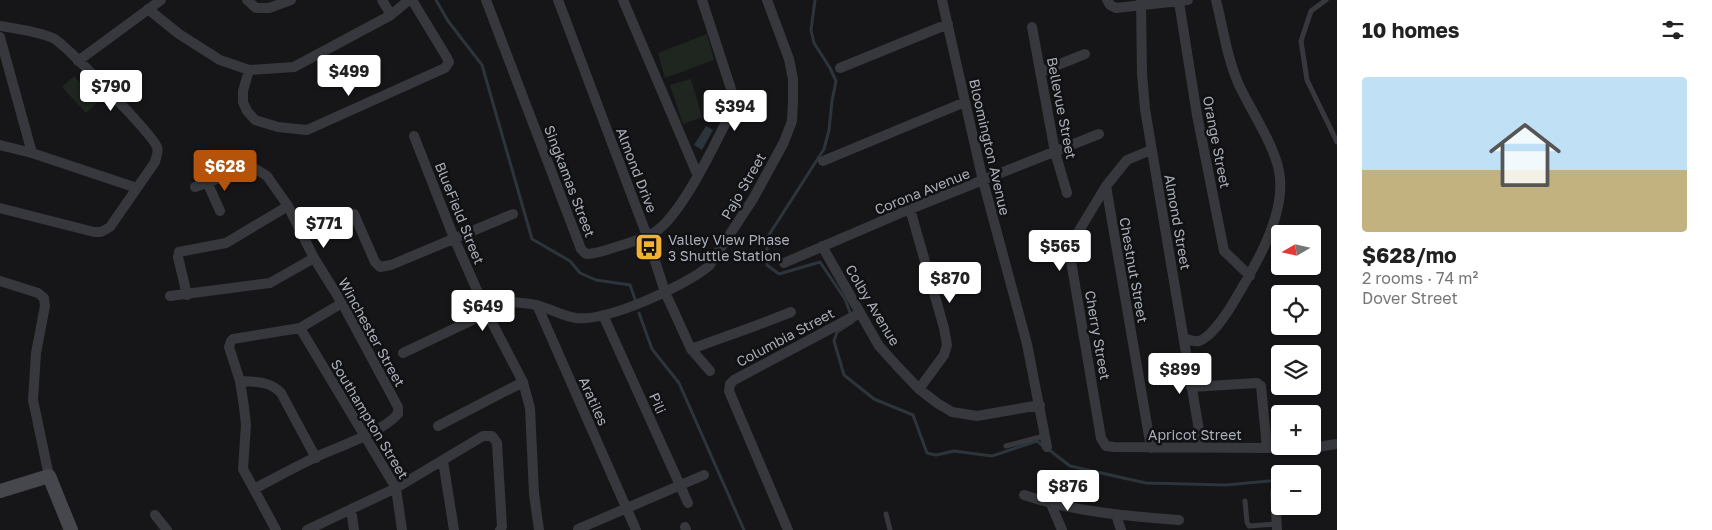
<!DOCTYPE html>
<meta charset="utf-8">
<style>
:root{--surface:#fff;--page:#f2f2f2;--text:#222;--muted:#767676;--line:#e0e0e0;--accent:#b45309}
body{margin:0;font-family:"Golos Text",sans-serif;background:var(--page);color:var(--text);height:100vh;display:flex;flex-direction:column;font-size:19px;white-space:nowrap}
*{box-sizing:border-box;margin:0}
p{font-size:16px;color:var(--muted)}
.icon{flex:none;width:28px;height:28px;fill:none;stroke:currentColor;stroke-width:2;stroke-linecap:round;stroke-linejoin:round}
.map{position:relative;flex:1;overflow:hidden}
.side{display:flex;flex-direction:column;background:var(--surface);width:375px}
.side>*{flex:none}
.needle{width:32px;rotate:261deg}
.tools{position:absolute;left:1271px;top:225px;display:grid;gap:10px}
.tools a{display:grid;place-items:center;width:50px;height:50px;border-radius:5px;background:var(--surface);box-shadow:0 1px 4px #0004;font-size:25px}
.price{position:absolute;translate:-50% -42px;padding:0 11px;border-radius:5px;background:#fff;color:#222;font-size:16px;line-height:32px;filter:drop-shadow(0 1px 2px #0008)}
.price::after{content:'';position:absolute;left:50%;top:30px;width:15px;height:11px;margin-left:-8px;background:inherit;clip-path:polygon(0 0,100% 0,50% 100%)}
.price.selected{background:var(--accent);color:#fff}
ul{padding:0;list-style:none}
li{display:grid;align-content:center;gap:10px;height:265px;padding:0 25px}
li+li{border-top:1px solid var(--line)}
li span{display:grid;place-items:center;height:155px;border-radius:5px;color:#555}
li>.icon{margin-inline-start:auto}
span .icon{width:90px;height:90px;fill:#fffc;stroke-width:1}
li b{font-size:21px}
h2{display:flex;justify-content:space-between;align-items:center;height:60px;padding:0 25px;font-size:21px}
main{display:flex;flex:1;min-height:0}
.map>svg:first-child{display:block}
.green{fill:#1e261f}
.water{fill:#2c353c}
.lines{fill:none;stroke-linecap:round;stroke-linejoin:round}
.stream{stroke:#2c353c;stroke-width:3}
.lane{stroke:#37383d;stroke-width:5}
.street{stroke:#37383d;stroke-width:10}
.secondary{stroke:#45474d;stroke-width:14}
.labels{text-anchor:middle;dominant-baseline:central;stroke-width:5;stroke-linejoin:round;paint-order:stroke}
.street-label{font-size:14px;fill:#a8adb8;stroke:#111113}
.poi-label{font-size:14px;fill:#a8adb8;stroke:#111113;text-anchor:start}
</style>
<main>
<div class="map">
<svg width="1337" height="530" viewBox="0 0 1337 530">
<rect width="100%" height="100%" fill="#161618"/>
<path class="green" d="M707 34 714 60 665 78 658 53Z
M74 76 98 102 86 113 62 87Z
M691 79 702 117 683 124 670 85Z"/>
<path class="water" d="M706 126 713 130 702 150 694 145Z"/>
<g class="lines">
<path class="stream" d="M436 0 448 21 482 65 532 239 570 261 580 273 596 280 630 285 635 299
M815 0 811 30 814 43 830 68 836 81 832 101 829 130 824 149 767 238V265L779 274 820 262 845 299 851 315
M639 313 652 349 679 383 744 530
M853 322 837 332 834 341 844 375 874 399 913 415 927 453 936 455 954 451 992 456 1037 441 1043 446
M1048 449 1070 466 1146 483 1226 485 1280 480
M1311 506 1315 510"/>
<path class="lane" d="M1326 0 1311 11 1301 41 1307 80 1337 142
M1006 446 1044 436
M1245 501 1247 522 1249 526 1276 524
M886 514 890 530"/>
<path class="street" d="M247 0 256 8H269L291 0
M382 0 391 15
M486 0 581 249 586 254C598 254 608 249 619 246 631 242 644 239 655 232 682 215 717 140 732 110L735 102 733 95 702 0
M558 0 647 236 665 292 691 349 710 371
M623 0 698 176
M942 0 983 181 1027 344 1047 447
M1107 0 1110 5 1116 8 1188 0
M1141 0 1142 74 1145 109 1202 448
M1179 2 1197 115 1224 251 1250 276
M148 9 179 34 220 60 249 70 294 67 391 15 409 0
M0 26C18 29 36 31 53 38 65 44 152 134 157 147 159 152 156 157 155 162L110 227 101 232H94L0 208
M1032 27 1055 152 1067 193
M0 37 32 153
M78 61 161 0
M840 68 948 24
M249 70 243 91V102L247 111 255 120 278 127 307 130 445 68 449 62 446 56 412 0
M1040 72 1085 54
M414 136 454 238 487 313 523 382 530 408 534 494 539 530
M0 145 32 153 137 188
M1151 150 1127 160 1106 186 1074 239 1070 255 1101 438 1106 446 1114 447 1294 448
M823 161 965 102
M207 182 220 211
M1106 186 1151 448
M195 187 241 170 254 168 267 176 288 206 314 258 342 303 398 407V414C381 433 340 446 316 457 295 467 275 478 254 489
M910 209 944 328 947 345 944 355 919 389
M354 214 375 262 380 267 391 265 513 214
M822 246 879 346 898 367 919 389 937 403 952 412 977 416 1040 405
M784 263 910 209 1099 134
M0 281 38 293 44 298 45 306 36 353 33 400 49 476
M187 295 178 257 179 252 226 243 288 206
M170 296 270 283 314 258
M513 302C521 303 531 303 539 306 551 309 563 316 576 318 607 322 685 286 709 266L753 199 784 142 792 121 793 101V79L789 59 767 0
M537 305 636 530
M603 315 688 503
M300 328 396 488 402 530
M1184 338C1189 340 1194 342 1199 341 1211 337 1224 317 1230 308 1251 273 1284 221 1280 178 1278 150 1251 111 1239 85 1227 58 1223 28 1216 0
M691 349 755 326 791 312
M403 353 487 313
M240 381C256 382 270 381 281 393L316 458
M1191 387 1257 383 1261 386 1267 448
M438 426 523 382
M1317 447 1337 444
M443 461 454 530
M1275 492 1277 530
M1024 495C1074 512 1127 516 1179 520
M1051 504 1062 530
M351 509 354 530
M155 515 167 530
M1116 515 1121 530
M685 527 686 530
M578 529 704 475
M276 530 243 469 246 425 244 407 240 381 229 347 231 341 233 339 300 328 342 303
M307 530 396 488 483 436H492L497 443 502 527 500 530
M788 530 729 391 730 384 734 380 860 313"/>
<path class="secondary" d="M0 491 49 476 71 530"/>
</g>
<defs>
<symbol id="bus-square" viewBox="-11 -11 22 22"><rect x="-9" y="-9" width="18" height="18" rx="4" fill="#f2b134" stroke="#111113"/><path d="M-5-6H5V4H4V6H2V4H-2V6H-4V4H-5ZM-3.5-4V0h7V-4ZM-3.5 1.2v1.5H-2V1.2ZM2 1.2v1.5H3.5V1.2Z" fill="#111"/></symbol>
</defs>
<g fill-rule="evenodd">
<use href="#bus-square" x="633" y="231" width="32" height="32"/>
</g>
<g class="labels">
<g class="street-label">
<text transform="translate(1062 108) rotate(79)">Bellevue Street</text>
<text transform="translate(1217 142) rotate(79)">Orange Street</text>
<text transform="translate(990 147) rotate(77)">Bloomington Avenue</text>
<text transform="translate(637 170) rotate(69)">Almond Drive</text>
<text transform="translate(570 181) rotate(69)">Singkamas Street</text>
<text transform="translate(743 186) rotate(-60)">Pajo Street</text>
<text transform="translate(922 191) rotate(-22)">Corona Avenue</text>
<text transform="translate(460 213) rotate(68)">BlueField Street</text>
<text transform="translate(1178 222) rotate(80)">Almond Street</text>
<text transform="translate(1134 270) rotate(80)">Chestnut Street</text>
<text transform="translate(873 305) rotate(59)">Colby Avenue</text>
<text transform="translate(372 332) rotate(61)">Winchester Street</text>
<text transform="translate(1098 335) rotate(80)">Cherry Street</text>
<text transform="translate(785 337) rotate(-28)">Columbia Street</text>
<text transform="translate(594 401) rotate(66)">Aratiles</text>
<text transform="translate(658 403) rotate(66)">Pili</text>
<text transform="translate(370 419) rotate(59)">Southampton Street</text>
<text x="1195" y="434">Apricot Street</text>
</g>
<g class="poi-label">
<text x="668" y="239">Valley View Phase<tspan x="668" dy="16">3 Shuttle Station</tspan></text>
</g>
</g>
</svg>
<div class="tools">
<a><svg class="needle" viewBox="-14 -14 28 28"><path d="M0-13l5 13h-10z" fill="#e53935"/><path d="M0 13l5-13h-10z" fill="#767676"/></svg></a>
<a><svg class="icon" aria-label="locate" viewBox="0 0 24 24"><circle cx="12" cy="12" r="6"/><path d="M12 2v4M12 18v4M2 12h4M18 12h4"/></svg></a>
<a><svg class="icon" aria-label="layers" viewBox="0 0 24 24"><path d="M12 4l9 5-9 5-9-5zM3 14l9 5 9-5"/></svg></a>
<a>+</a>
<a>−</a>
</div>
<b class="price" style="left:349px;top:97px">$499</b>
<b class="price" style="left:111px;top:112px">$790</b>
<b class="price" style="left:735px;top:132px">$394</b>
<b class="price selected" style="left:225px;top:192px">$628</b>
<b class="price" style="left:324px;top:249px">$771</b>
<b class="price" style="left:1060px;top:272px">$565</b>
<b class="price" style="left:950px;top:304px">$870</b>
<b class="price" style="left:483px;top:332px">$649</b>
<b class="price" style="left:1180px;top:395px">$899</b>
<b class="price" style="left:1068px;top:512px">$876</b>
</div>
<section class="side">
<h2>10 homes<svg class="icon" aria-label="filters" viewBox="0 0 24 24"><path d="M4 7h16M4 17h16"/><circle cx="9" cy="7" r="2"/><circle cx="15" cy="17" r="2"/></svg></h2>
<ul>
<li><span style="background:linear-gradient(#bfe0f5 60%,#c2b280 0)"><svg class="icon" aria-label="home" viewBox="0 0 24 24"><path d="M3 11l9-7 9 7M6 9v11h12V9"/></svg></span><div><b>$628/mo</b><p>2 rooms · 74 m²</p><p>Dover Street</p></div></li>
</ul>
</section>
</main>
